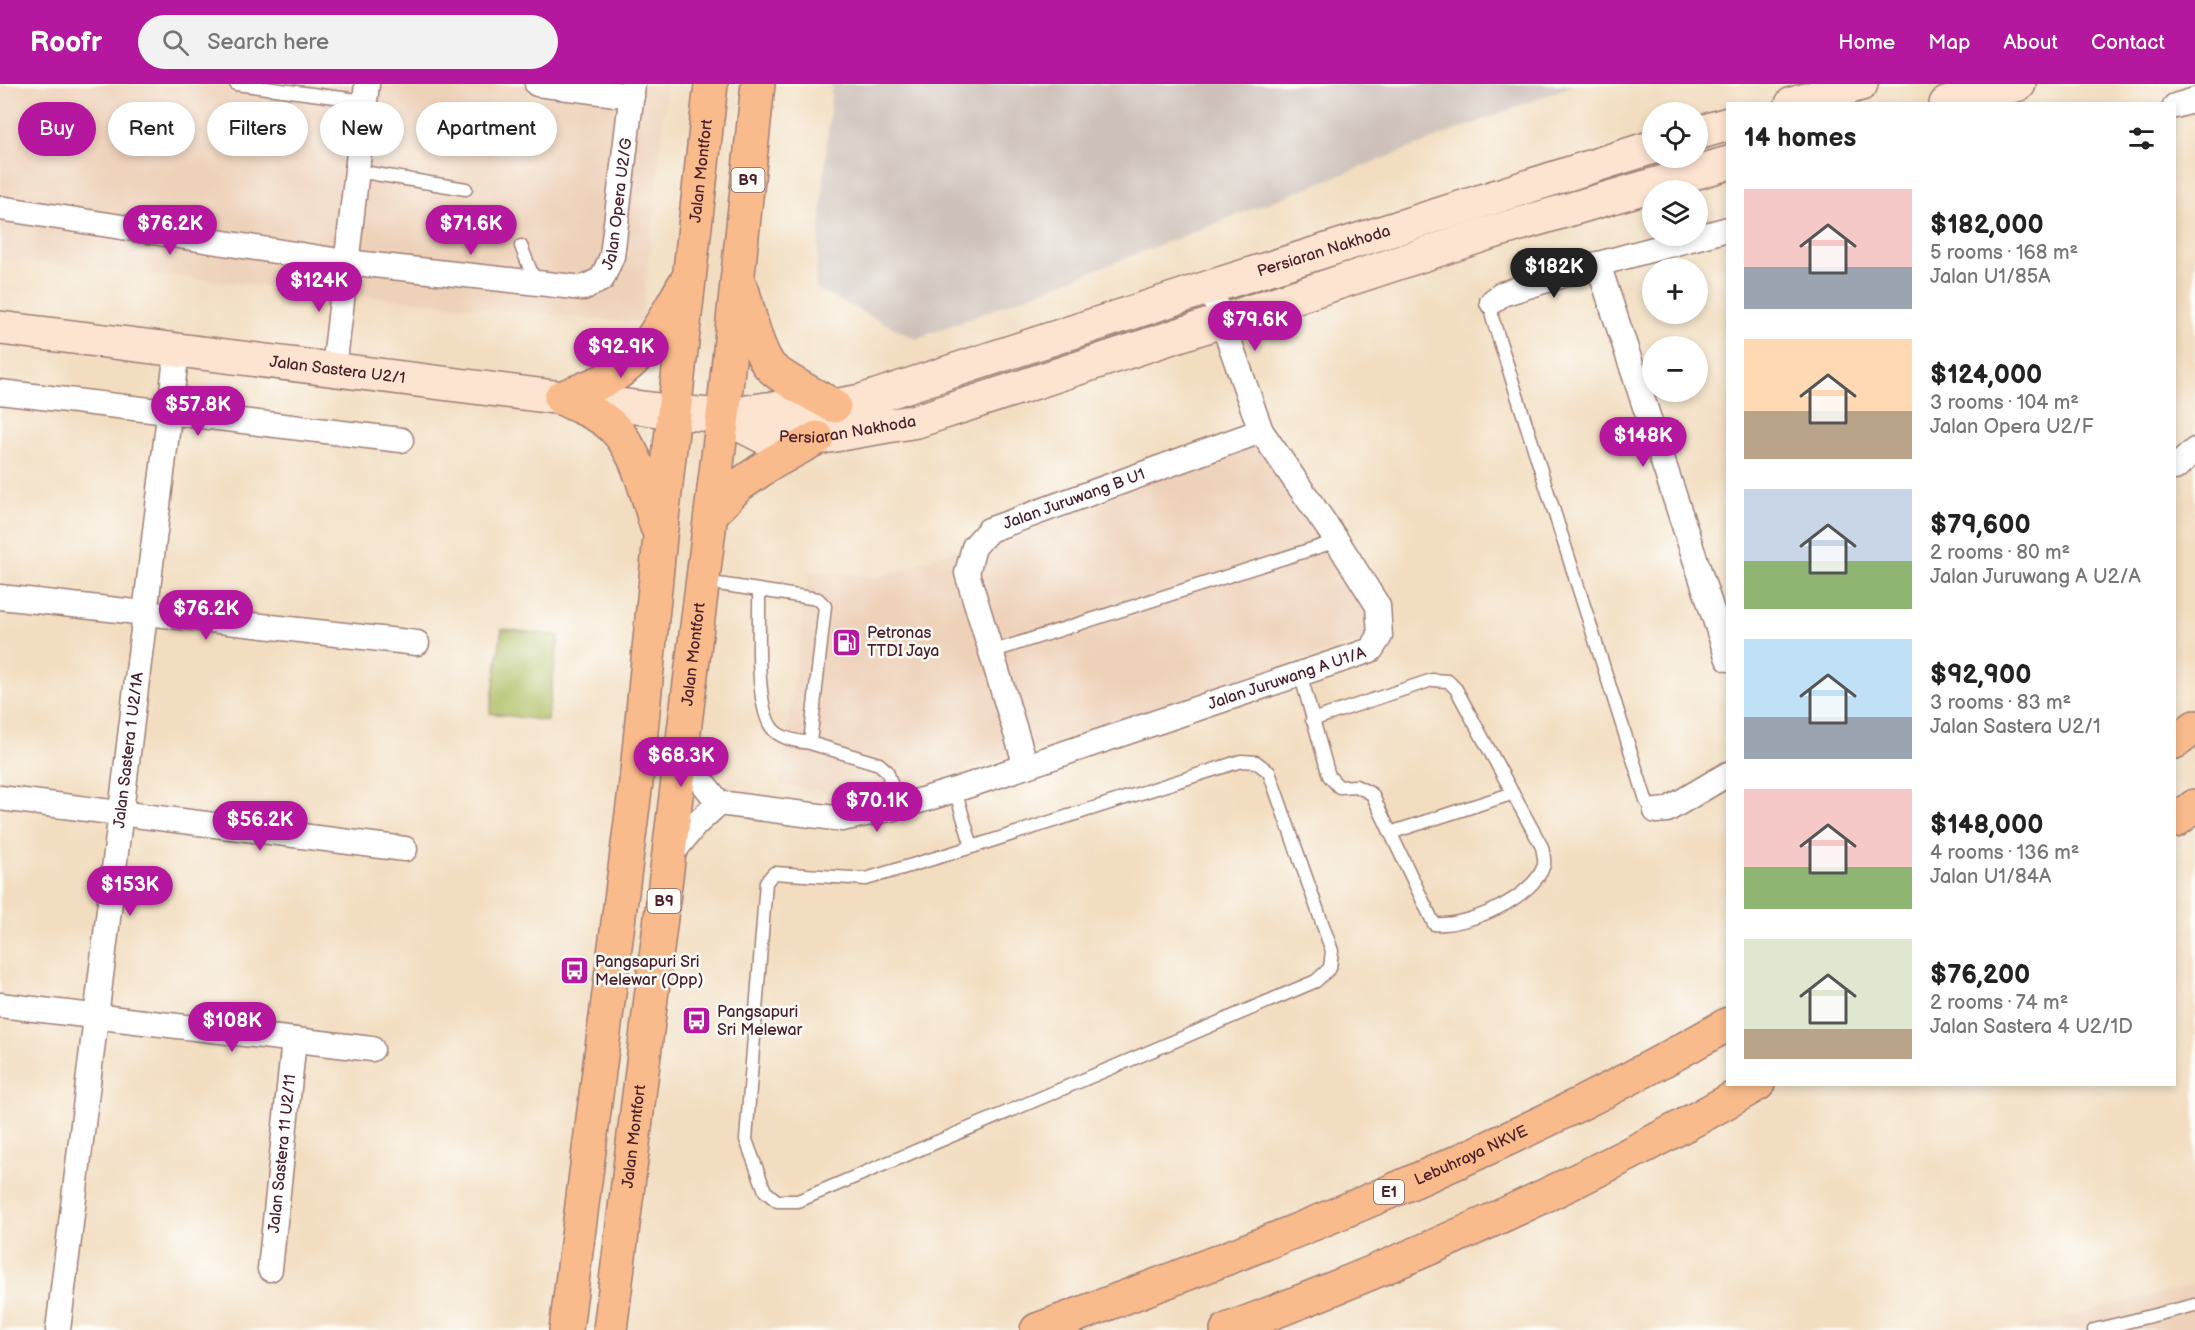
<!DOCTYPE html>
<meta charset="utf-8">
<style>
:root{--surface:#fff;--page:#f2f2f2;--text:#222;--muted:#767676;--accent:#b5179e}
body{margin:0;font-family:"Balsamiq Sans",sans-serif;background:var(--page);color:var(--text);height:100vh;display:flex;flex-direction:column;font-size:22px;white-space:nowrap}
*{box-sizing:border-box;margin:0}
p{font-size:20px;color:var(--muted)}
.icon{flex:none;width:33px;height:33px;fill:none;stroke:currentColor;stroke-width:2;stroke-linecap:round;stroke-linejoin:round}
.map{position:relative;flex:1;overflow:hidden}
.details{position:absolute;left:1726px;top:18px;width:450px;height:984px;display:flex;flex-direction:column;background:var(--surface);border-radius:0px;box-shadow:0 3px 9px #0003}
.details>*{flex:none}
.guide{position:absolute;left:18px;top:18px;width:570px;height:54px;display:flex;gap:12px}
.fabs{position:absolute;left:1642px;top:18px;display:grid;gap:12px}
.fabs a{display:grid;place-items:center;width:66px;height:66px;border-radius:50%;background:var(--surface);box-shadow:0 3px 9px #0003;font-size:30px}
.price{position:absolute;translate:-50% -51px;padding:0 14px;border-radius:21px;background:var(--accent);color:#fff;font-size:20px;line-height:39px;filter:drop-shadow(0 2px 3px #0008)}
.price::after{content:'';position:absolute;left:50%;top:36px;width:18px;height:14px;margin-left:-9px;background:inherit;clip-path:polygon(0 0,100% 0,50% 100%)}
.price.selected{background:#222;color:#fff}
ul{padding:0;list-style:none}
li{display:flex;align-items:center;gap:18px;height:150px;padding:0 18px}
li span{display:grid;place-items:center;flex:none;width:168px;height:120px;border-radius:0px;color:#555}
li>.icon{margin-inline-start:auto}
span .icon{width:72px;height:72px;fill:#fffc;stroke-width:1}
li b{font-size:26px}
h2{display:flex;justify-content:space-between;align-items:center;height:72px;padding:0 18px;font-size:26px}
.tag{padding:0 21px;border-radius:27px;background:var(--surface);box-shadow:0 3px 9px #0003;font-size:21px;line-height:54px}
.tag.selected{background:var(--accent);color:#fff}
header{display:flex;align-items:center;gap:36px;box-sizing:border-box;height:84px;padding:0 30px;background:var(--accent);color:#fff}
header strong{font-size:28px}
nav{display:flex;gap:33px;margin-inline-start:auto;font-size:21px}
.search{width:420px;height:54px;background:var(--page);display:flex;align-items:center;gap:15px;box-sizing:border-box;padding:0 21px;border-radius:33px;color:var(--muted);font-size:22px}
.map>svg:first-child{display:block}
.built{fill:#eed1b9}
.industrial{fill:#cec1b9}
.green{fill:#aabc5f;stroke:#7a6e45;stroke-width:1.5}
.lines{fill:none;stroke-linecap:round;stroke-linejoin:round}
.lane-casing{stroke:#9e7e76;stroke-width:15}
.street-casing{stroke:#9e7e76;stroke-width:27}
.secondary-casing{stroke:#9e7e76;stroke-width:36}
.primary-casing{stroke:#9e7e76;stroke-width:36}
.highway-casing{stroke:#9e7e76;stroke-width:36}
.lane{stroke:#fff;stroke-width:12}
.street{stroke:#fff;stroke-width:24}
.secondary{stroke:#fde4d1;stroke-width:33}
.primary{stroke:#fabb8c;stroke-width:33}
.highway{stroke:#fabb8c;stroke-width:33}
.labels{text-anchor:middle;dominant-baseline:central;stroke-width:5;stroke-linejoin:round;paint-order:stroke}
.shield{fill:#fdfcf7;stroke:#806168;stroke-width:1.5}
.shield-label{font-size:15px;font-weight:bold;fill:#4a1f2b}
.street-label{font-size:16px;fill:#4a1f2b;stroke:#fdfcf7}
.poi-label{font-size:16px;fill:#4a1f2b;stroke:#fdfcf7;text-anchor:start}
</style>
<header>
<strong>Roofr</strong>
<div class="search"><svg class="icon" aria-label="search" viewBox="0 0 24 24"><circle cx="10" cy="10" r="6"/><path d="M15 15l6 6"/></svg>Search here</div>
<nav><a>Home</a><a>Map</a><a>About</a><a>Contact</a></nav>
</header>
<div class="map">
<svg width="2195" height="1246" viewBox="0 0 2195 1246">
<rect width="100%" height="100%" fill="#fdfcf7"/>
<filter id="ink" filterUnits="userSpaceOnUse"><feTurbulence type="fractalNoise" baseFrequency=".0167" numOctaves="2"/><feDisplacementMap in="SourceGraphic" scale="12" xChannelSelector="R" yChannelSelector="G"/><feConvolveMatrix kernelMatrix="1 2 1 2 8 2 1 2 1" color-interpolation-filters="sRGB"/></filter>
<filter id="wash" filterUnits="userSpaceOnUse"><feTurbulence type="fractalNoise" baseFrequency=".008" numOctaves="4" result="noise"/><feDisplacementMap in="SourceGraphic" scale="24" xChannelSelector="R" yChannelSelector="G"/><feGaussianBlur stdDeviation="1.35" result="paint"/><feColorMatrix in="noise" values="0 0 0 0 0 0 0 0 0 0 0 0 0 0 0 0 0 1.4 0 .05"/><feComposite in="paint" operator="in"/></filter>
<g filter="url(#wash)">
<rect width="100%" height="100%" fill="#f2ddc0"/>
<path class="built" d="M0 0H667L642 240 0 175Z
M1255 358 1365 519 1370 545 1364 556 1005 674 867 715 780 701 809 487 880 493Z
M2195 1201V1246H2013Z"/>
<path class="industrial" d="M832 0H1576L916 255 815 204Z"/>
<path class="green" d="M502 545 559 552 547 637 490 629Z"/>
</g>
<g filter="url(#ink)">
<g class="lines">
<defs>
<path id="lane" d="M236 0 365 17
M357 87 466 105
M521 162 536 200
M1492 218V233L1647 719 1656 727
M705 498 818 515 825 522 810 659 879 680 887 687 899 723
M759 506C760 538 754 620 772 644 780 655 797 657 810 659
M991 568 1337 457
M1300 589 1329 692 1339 703 1356 702 1372 710 1434 840C1466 843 1533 815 1544 781 1545 775 1543 769 1542 763L1456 605 1448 597 1432 596 1312 636
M1241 677 1256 678 1269 688 1332 867 1330 884 1316 897 798 1117H777L765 1107 746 1056 766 798 774 789 866 795 972 763Z
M955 706 972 763
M1390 749 1511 710
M2094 1246 2195 1221"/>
<g id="street">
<path d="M537 0 632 12"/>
<path d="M2175 22 2195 16"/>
<path id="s1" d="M0 124 346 178 583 204 602 195 612 172 633 0"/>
<path d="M1598 180 1728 575"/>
<path d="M1492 218 1502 210 1598 180 1728 145"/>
<path d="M334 285 367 0"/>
<path d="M0 308 401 356"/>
<path d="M2175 384 2195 366"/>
<path d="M0 513 417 559"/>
<path d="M684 663 696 690 719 719"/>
<path id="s2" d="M1026 682 967 489 974 463 989 446 1261 347"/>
<path d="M0 714 405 765"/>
<path id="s3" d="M719 719 842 735 899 723 955 706 1371 566 1380 552 1378 522 1337 457 1261 347 1210 203"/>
<path d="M1656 727 1667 726 1728 690"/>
<path d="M670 772 695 741 719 719"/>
<path d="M0 921 372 965"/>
<path id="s4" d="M270 1185 294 956"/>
<path id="s5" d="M58 1246 177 266"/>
</g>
<g id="secondary">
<path d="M1792 20 1861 0"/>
<path d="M1946 20 2019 0"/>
<path d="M1698 49 1728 40"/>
<path id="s6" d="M0 244 675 328 723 332 766 325 834 322 861 317 1210 203 1653 63"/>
<path id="s7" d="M723 332 762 352 817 354 917 337 1486 150 1728 79"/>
</g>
<g id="primary">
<path d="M742 205C749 228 755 260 768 280 775 291 820 314 834 322"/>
<path d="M561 314C577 307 594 302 609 294 646 275 665 233 685 199"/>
<path d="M561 314C575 321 591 327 603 335 637 358 645 406 657 443"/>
<path d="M711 430 738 402 770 380 817 354"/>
<path id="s8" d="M566 1246 636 698 660 453 711 0"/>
<path id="s9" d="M610 1246 723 332 758 0"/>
</g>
<g id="highway">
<path d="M2175 658 2195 643"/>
<path d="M2175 737 2195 722"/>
<path id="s10" d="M1037 1246C1273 1159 1510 1067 1728 940"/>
<path d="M1227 1246C1410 1177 1589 1098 1758 1000"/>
</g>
</defs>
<use href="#lane" class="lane-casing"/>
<use href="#street" class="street-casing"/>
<use href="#secondary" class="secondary-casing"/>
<use href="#primary" class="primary-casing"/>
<use href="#highway" class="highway-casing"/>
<use href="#lane" class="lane"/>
<use href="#street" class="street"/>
<use href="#secondary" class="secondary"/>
<use href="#primary" class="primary"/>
<use href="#highway" class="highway"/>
</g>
</g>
<defs>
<symbol id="fuel-square" viewBox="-11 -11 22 22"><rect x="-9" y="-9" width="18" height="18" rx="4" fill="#b5179e" stroke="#fdfcf7"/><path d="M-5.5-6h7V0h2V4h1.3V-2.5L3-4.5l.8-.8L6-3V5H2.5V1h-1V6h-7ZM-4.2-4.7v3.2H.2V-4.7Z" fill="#fff"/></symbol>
<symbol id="bus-square" viewBox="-11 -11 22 22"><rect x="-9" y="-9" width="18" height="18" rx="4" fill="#b5179e" stroke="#fdfcf7"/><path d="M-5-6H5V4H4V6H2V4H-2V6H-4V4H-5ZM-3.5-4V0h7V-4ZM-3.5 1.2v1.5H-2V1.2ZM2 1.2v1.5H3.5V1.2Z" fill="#fff"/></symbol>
</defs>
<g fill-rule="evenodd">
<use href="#fuel-square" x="830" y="542" width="33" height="33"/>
<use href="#bus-square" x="558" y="870" width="33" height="33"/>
<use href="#bus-square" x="680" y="920" width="33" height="33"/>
</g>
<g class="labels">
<g class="shield">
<rect x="731.5" y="84" width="33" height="24" rx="4.5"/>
<rect x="647.5" y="805" width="33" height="24" rx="4.5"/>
<rect x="1374" y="1096" width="30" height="24" rx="4.5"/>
</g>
<g class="shield-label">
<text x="748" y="96">B9</text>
<text x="664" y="817">B9</text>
<text x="1389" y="1108">E1</text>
</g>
<g class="street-label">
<text stroke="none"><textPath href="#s8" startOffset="1167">Jalan Montfort</textPath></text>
<text stroke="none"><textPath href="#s1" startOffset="687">Jalan Opera U2/G</textPath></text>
<text stroke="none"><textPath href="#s6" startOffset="1354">Persiaran Nakhoda</textPath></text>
<text stroke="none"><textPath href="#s6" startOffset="340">Jalan Sastera U2/1</textPath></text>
<text stroke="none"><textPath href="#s7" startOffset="130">Persiaran Nakhoda</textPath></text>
<text stroke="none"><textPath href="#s2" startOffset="342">Jalan Juruwang B U1</textPath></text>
<text stroke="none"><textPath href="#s9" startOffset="681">Jalan Montfort</textPath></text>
<text stroke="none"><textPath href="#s3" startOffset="591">Jalan Juruwang A U1/A</textPath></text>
<text stroke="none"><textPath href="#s5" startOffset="584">Jalan Sastera 1 U2/1A</textPath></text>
<text stroke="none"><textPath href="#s9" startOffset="195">Jalan Montfort</textPath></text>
<text stroke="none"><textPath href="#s4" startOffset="116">Jalan Sastera 11 U2/11</textPath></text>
<text stroke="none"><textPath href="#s10" startOffset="468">Lebuhraya NKVE</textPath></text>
</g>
<g class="poi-label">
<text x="867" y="549">Petronas<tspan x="867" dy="18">TTDI Jaya</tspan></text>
<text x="595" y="878">Pangsapuri Sri<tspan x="595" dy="18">Melewar (Opp)</tspan></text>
<text x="717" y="928">Pangsapuri<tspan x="717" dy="18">Sri Melewar</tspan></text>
</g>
</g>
</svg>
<div class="fabs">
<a><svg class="icon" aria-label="locate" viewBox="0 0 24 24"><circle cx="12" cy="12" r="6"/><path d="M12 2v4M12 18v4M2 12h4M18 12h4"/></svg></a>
<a><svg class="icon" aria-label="layers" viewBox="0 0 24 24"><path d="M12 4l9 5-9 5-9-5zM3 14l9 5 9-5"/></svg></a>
<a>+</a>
<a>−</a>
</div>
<b class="price" style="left:170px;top:172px">$76.2K</b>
<b class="price" style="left:471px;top:172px">$71.6K</b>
<b class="price selected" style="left:1554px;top:215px">$182K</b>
<b class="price" style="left:319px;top:229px">$124K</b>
<b class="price" style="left:1255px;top:268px">$79.6K</b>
<b class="price" style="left:621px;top:295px">$92.9K</b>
<b class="price" style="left:198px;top:353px">$57.8K</b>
<b class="price" style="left:1643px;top:384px">$148K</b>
<b class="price" style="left:206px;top:557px">$76.2K</b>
<b class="price" style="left:681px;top:704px">$68.3K</b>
<b class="price" style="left:877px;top:749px">$70.1K</b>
<b class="price" style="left:260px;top:768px">$56.2K</b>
<b class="price" style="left:130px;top:833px">$153K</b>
<b class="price" style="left:232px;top:969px">$108K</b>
<div class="guide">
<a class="tag selected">Buy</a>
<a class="tag">Rent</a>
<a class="tag">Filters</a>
<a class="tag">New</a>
<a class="tag">Apartment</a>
</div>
<section class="details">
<h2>14 homes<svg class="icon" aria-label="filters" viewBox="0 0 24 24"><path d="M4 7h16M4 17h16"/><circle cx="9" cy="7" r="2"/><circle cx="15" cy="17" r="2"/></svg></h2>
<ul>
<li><span style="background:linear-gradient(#f6c9c9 65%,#9aa5b1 0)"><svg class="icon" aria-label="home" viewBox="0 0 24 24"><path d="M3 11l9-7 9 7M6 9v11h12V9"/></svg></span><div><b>$182,000</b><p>5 rooms · 168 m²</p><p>Jalan U1/85A</p></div></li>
<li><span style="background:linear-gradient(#ffd9b3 60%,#b9a48a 0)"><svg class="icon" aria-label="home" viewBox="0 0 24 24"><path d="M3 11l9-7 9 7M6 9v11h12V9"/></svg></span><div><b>$124,000</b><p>3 rooms · 104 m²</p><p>Jalan Opera U2/F</p></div></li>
<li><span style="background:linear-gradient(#c9d6e8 60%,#8fb573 0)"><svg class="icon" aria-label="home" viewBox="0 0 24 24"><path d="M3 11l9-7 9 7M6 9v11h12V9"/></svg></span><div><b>$79,600</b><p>2 rooms · 80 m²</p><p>Jalan Juruwang A U2/A</p></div></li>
<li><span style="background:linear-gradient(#bfe0f5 65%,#9aa5b1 0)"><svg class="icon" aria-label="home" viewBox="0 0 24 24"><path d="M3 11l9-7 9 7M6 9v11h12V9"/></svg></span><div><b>$92,900</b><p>3 rooms · 83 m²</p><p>Jalan Sastera U2/1</p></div></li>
<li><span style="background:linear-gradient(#f6c9c9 65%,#8fb573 0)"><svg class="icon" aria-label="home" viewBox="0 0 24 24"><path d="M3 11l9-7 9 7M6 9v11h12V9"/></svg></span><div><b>$148,000</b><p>4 rooms · 136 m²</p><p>Jalan U1/84A</p></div></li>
<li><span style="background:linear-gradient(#dfe7d0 75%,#b9a48a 0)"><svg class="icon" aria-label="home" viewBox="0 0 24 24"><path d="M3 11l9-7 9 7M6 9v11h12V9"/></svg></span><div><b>$76,200</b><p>2 rooms · 74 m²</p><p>Jalan Sastera 4 U2/1D</p></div></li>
</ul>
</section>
</div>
